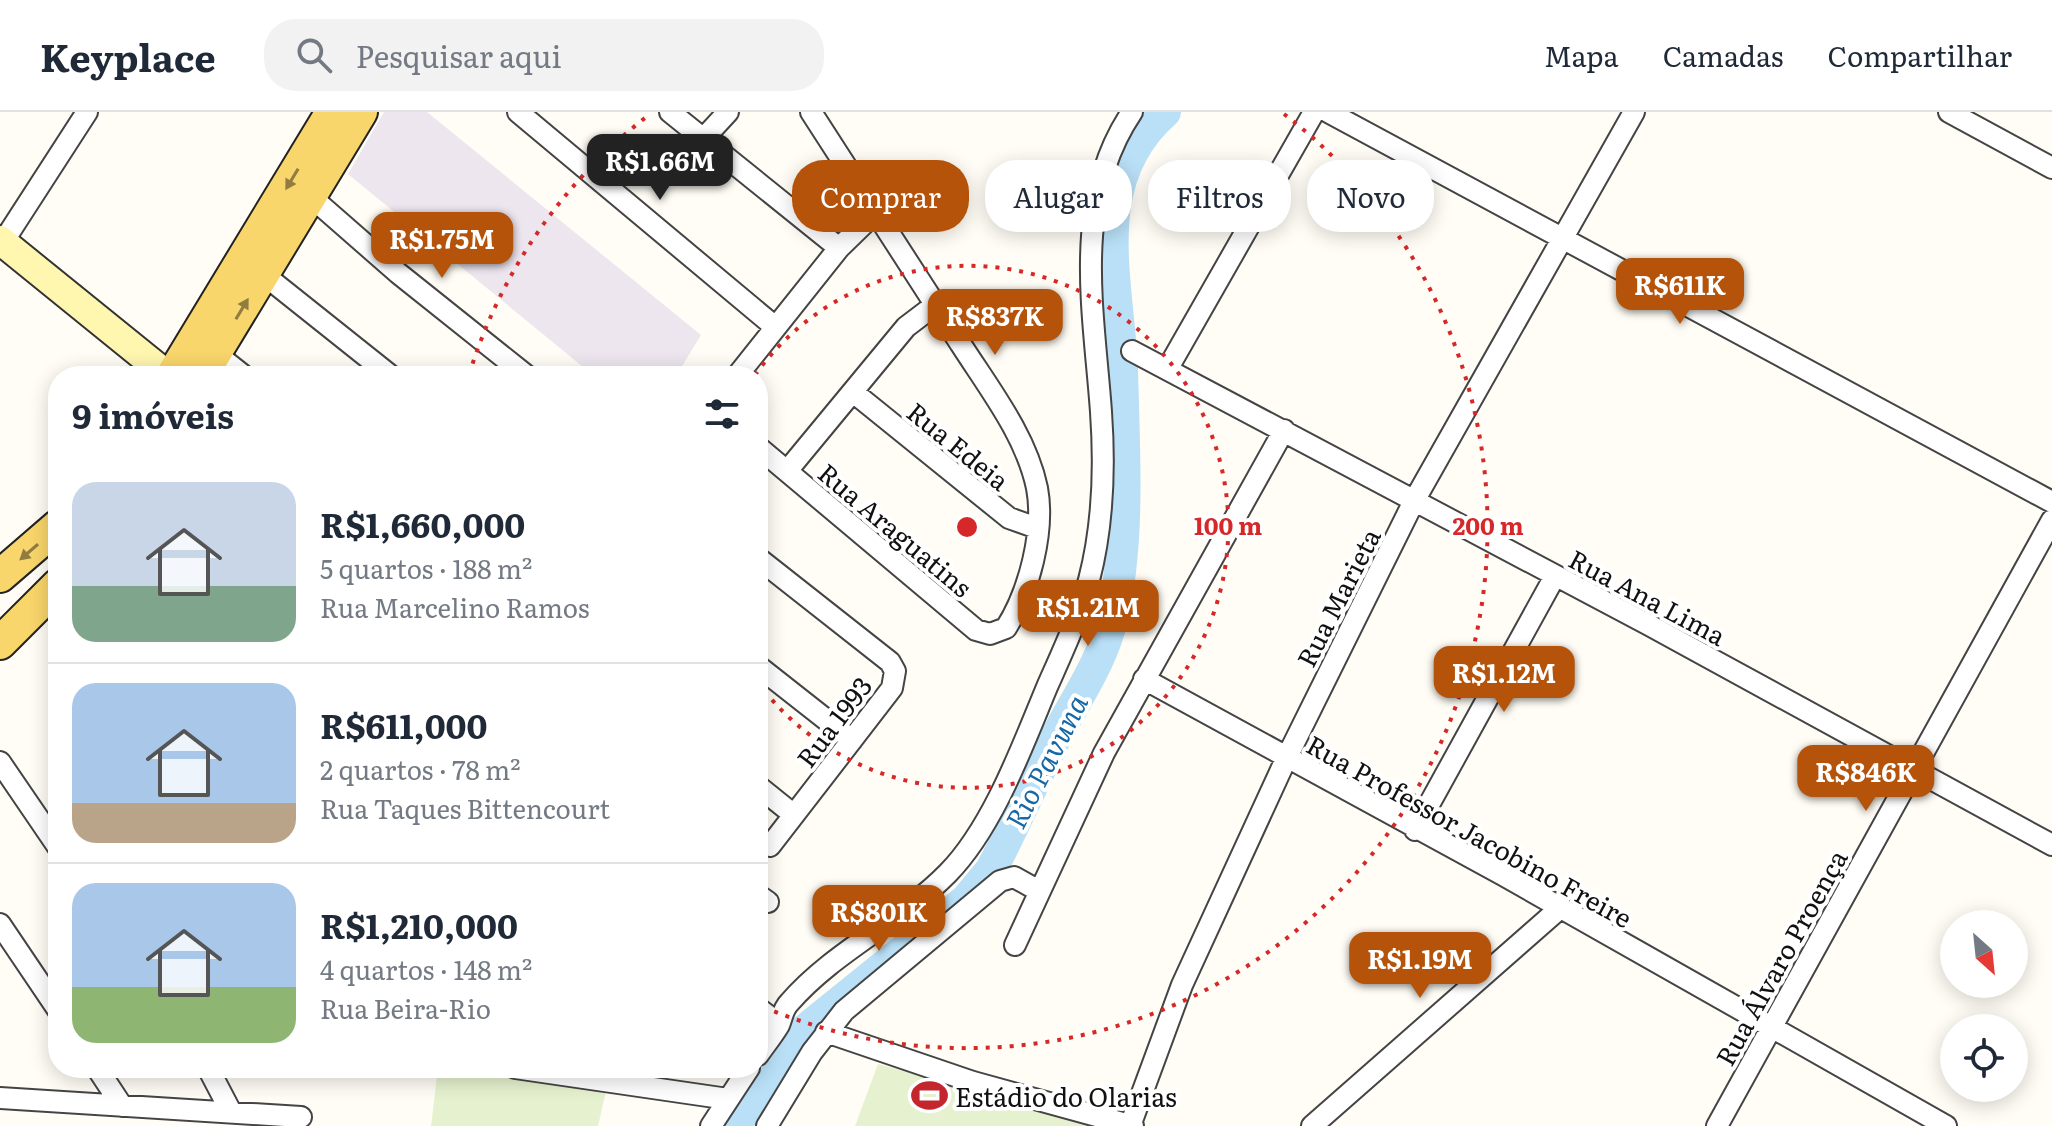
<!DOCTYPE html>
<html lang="pt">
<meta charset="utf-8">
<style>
:root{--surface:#fff;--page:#f2f2f3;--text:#1f2937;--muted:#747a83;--line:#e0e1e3;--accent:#b45309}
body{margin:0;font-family:Literata,serif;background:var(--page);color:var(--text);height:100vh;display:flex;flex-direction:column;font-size:30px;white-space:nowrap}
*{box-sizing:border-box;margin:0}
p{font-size:26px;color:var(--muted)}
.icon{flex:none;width:44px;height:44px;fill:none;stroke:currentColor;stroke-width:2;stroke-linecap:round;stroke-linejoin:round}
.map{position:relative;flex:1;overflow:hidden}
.drawer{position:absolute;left:48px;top:254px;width:720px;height:712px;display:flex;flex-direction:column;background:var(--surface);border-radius:32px;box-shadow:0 4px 20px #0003}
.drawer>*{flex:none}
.banner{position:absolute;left:792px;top:48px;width:760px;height:72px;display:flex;gap:16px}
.needle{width:52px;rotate:153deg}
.controls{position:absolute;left:1940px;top:798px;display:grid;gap:16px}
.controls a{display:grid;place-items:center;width:88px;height:88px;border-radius:50%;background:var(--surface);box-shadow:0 4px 20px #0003;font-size:40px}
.price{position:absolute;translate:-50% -68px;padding:0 18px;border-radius:16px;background:var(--accent);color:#fff;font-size:26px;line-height:52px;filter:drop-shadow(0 2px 4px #0008)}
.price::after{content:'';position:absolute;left:50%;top:48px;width:24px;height:18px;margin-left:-12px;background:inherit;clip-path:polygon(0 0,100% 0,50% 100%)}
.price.selected{background:#222;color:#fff}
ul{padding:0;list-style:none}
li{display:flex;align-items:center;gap:24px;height:200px;padding:0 24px}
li+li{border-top:2px solid var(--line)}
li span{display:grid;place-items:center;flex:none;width:224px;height:160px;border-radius:24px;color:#555}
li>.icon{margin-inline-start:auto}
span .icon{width:96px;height:96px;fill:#fffc;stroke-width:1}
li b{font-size:34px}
h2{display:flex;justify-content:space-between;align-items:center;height:96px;padding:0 24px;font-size:34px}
.tag{padding:0 28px;border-radius:32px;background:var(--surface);box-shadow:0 4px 20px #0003;font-size:28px;line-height:72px}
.tag.selected{background:var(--accent);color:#fff}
header{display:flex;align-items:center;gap:48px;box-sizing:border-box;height:112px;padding:0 40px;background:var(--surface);border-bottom:2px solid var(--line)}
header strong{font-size:38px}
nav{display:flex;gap:44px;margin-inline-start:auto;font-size:28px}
.search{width:560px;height:72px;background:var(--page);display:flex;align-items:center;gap:20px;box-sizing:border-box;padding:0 28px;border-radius:32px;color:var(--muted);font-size:30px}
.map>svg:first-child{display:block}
.industrial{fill:#eee6ef}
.pitch{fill:#e6f2cf}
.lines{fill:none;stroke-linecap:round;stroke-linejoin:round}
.river{stroke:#b9e0f7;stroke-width:32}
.street-casing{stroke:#444;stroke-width:24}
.secondary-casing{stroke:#333;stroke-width:32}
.primary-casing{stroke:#222;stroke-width:36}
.street{stroke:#fff;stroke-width:20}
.secondary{stroke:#fff6b0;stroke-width:28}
.primary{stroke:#f9d66b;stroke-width:32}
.oneway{fill:#917d42}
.ring{fill:none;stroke:#d62828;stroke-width:4;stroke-dasharray:4 8}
.labels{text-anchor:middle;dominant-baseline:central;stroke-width:8;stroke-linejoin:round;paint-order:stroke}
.street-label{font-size:26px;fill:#111;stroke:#fff}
.poi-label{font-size:26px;fill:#111;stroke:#fff;text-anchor:start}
.water-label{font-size:28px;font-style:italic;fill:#1768a6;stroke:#fff}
.centre{fill:#d62828;stroke:#fff;stroke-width:4}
.ring-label{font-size:24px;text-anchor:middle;font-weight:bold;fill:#d62828;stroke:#fff;stroke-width:8;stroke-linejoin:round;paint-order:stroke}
</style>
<header>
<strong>Keyplace</strong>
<div class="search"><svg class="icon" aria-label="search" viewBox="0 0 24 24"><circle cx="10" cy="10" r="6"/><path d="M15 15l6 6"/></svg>Pesquisar aqui</div>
<nav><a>Mapa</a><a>Camadas</a><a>Compartilhar</a></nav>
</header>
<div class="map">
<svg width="2052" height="1014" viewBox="0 0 2052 1014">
<rect width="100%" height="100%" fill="#fffdf5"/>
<path class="industrial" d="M384 0H427L701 223 676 264H594L348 62Z"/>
<path class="pitch" d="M878 952 1107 1014H855Z
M438 956H486L607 975 598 1014H431Z"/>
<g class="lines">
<path class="river" d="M735 1014 795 926 966 788 991 758C1013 717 1031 675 1052 633 1072 592 1102 552 1112 507 1130 427 1124 340 1122 258 1119 170 1086 69 1165 0"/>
<defs>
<path id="street" d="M518 0 774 214
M670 0 839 136
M1328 0 2052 390
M1949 0 2052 56
M704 26 728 0
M310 84 398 161 527 264
M3 130 87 0
M263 162 391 264
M1132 239 1649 513 2052 733
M215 241 244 264
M1168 256 1314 0
M737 264 839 136 875 101
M853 280 1009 406 1037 416
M758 335 976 518 990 522 1006 516C1029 480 1045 419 1037 376 1026 323 988 275 960 231 910 154 860 77 811 0
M787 359 906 215 935 193
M758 446 890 550 895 559 892 576 770 734
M758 554 852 628
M1144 567 1503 763 1946 1014
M0 650 58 735
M758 674 794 703
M1415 718 1555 464
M758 783 768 790
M0 812 58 898
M1015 833 1104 641 1284 318
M758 896 779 912
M826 920 973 970 1133 1014
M758 943C765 933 773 923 779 913 782 906 783 897 789 891 834 839 900 810 948 761 993 715 1022 635 1047 575 1062 541 1079 505 1089 468 1103 414 1105 356 1101 300 1094 200 1071 90 1132 0
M97 956 122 994
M208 956 231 1000
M515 956 728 987
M0 986 301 1005
M711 1014 749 956
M767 1014 812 940 844 899 1000 769 1014 765 1039 779
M1130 1014 1182 873 1286 647 1414 389 1634 0
M1312 1014 1559 797
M1717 1014 2052 408"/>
<path id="secondary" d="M0 128 168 264"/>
<path id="primary" d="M172 264 332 0
M201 264 361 0
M0 464 58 414
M0 531 58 473"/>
</defs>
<use href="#street" class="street-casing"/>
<use href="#secondary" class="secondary-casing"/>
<use href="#primary" class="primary-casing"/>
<use href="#street" class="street"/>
<use href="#secondary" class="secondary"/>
<use href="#primary" class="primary"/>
</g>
<defs><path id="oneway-solid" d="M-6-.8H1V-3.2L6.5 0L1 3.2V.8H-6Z" transform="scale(2)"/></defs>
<g class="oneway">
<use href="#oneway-solid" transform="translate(292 67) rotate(121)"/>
<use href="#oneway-solid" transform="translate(242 197) rotate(-59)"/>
<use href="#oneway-solid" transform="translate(29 440) rotate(139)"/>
</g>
<g class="ring">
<path d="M755 263A261 261 0 1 1 759 572"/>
<path d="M469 263A521 521 0 0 1 650 2M1284 2A521 521 0 0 1 759 893"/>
</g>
<defs>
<symbol id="stadium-bare" viewBox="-9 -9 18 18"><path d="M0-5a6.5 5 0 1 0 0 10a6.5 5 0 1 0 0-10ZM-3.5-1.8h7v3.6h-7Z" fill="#c4262e" stroke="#fff" stroke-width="2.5" paint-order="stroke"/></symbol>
</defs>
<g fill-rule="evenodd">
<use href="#stadium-bare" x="904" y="958" width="51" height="51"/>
</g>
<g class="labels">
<g class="street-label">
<text transform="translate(959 333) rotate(39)">Rua Edeia</text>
<text transform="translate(896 417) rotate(40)">Rua Araguatins</text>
<text transform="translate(1648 484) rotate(28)">Rua Ana Lima</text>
<text transform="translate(1337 485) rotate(-63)">Rua Marieta</text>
<text transform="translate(833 609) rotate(-53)">Rua 1993</text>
<text transform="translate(1470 718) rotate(29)">Rua Professor Jacobino Freire</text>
<text transform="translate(1780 845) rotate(-61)">Rua Álvaro Proença</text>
</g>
<g class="poi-label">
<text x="955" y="983">Estádio do Olarias</text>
</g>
<g class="water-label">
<text transform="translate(1045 649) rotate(-63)">Rio Pavuna</text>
</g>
</g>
<circle cx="967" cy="415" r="12" class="centre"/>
<g class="ring-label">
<text x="1228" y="423">100 m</text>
<text x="1488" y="423">200 m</text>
</g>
</svg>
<div class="controls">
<a><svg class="needle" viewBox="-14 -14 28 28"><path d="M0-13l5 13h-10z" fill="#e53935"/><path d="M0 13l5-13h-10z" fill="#747a83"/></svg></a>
<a><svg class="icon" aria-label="locate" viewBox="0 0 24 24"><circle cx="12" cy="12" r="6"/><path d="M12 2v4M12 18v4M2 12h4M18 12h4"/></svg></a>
</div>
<b class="price selected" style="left:660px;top:90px">R$1.66M</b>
<b class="price" style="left:442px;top:168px">R$1.75M</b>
<b class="price" style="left:1680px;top:214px">R$611K</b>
<b class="price" style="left:995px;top:245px">R$837K</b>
<b class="price" style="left:1088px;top:536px">R$1.21M</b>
<b class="price" style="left:1504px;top:602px">R$1.12M</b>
<b class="price" style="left:1866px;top:701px">R$846K</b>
<b class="price" style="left:879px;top:841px">R$801K</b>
<b class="price" style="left:1420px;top:888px">R$1.19M</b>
<div class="banner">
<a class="tag selected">Comprar</a>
<a class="tag">Alugar</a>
<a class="tag">Filtros</a>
<a class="tag">Novo</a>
</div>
<section class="drawer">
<h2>9 imóveis<svg class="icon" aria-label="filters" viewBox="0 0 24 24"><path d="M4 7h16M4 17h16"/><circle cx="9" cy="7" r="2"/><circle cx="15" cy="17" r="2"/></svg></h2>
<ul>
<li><span style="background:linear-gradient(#c9d6e8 65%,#7fa58c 0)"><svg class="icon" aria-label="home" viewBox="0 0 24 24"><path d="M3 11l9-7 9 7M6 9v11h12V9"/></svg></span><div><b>R$1,660,000</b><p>5 quartos · 188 m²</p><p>Rua Marcelino Ramos</p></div></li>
<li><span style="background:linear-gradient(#a9c7e8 75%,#b9a48a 0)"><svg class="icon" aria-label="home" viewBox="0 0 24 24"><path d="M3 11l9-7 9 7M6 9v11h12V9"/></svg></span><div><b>R$611,000</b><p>2 quartos · 78 m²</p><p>Rua Taques Bittencourt</p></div></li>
<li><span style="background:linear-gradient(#a9c7e8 65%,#8fb573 0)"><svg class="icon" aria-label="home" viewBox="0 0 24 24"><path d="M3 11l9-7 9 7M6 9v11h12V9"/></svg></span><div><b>R$1,210,000</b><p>4 quartos · 148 m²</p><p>Rua Beira-Rio</p></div></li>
</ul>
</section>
</div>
